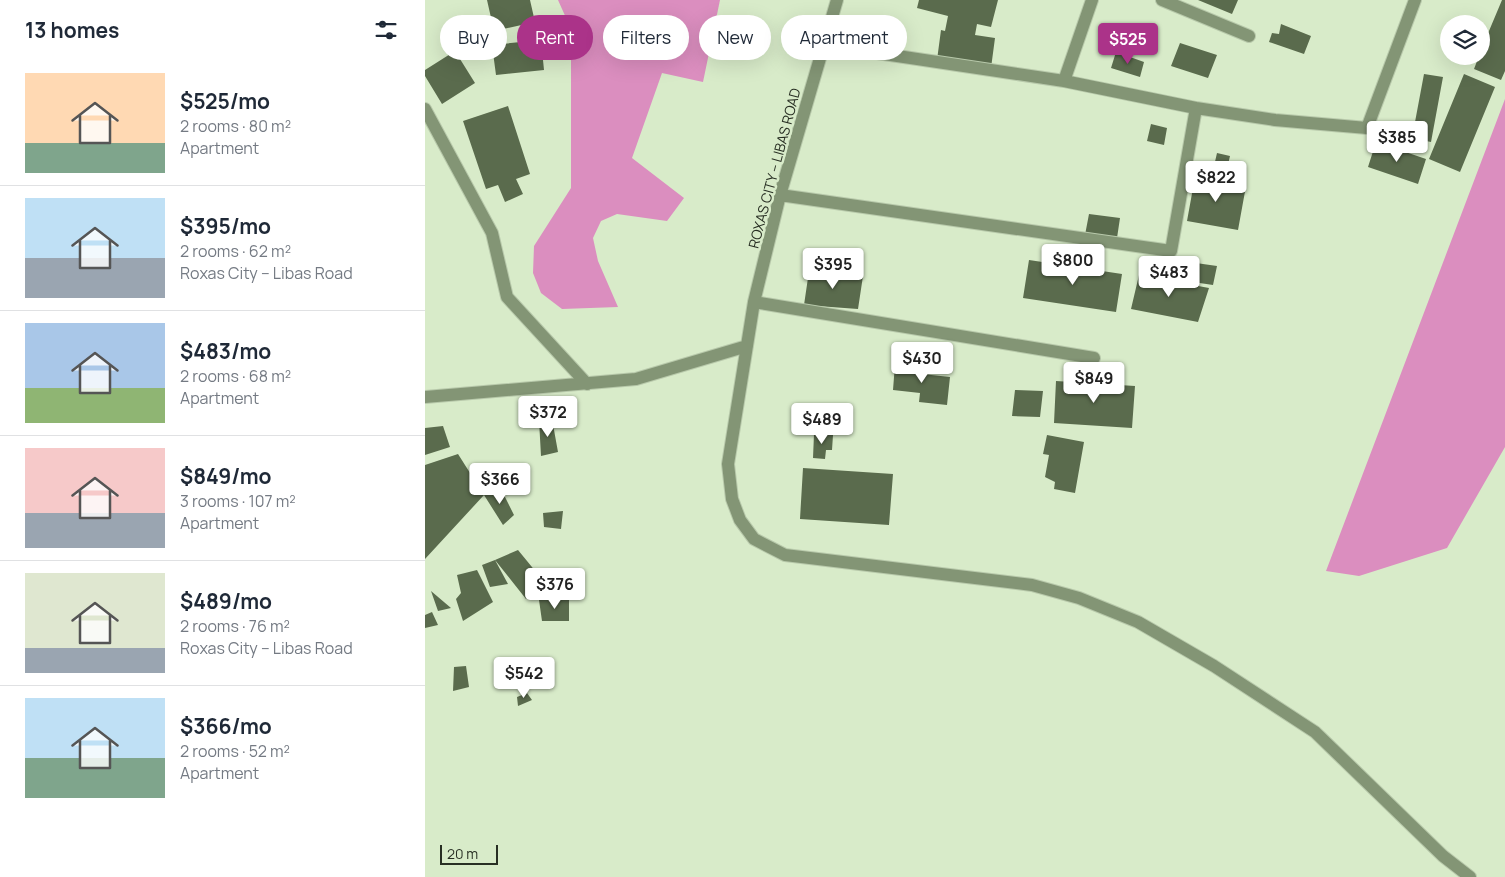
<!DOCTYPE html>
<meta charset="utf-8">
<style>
:root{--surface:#fff;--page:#f6f6f7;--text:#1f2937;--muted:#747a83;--line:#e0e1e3;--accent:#ab3389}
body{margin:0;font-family:Manrope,sans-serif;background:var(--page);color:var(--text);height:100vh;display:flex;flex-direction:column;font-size:19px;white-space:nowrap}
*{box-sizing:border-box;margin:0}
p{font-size:16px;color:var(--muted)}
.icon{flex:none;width:28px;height:28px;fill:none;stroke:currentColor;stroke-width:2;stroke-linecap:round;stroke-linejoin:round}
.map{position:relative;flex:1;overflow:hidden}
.panel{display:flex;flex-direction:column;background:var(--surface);width:425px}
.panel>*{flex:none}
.banner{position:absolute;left:15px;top:15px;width:475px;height:45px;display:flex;gap:10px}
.tools{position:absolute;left:1015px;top:15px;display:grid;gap:10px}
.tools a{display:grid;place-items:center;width:50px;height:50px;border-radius:50%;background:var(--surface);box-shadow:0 5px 20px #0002;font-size:25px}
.scale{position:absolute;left:15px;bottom:12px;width:58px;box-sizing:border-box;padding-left:5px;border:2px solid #282f23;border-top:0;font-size:14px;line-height:18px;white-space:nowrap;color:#282f23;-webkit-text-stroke:4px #d8ebc9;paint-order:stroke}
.price{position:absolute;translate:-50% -42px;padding:0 11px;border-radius:5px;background:#fff;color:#222;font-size:16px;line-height:32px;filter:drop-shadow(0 1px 2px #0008)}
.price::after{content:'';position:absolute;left:50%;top:30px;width:15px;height:11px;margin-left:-8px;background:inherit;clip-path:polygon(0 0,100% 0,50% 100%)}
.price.current{background:var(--accent);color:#fff}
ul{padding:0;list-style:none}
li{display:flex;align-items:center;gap:15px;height:125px;padding:0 25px}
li+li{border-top:1px solid var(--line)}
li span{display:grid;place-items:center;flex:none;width:140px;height:100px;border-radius:0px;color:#555}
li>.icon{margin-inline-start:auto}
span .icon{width:60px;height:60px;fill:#fffc;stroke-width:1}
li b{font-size:21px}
h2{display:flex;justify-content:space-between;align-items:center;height:60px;padding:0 25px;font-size:21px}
.chip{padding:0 18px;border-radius:22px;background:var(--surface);box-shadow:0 5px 20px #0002;font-size:18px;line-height:45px}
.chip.current{background:var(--accent);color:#fff}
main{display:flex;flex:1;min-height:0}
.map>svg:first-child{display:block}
.water{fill:#db8ebf}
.building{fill:#5a6b4d}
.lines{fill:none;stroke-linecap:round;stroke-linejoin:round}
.minor-casing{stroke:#b8c9ab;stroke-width:14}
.minor{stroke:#839575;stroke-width:12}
.labels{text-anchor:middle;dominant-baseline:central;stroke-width:5;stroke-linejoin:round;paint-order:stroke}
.street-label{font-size:14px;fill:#282f23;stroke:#d8ebc9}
</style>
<main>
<section class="panel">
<h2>13 homes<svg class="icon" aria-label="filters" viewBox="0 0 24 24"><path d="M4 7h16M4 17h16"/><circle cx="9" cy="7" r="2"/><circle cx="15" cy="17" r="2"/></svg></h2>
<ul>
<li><span style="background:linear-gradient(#ffd9b3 70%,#7fa58c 0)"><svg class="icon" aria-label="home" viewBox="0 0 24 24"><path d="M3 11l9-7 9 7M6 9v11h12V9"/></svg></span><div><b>$525/mo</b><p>2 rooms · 80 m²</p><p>Apartment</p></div></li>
<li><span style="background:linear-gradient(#bfe0f5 60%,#9aa5b1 0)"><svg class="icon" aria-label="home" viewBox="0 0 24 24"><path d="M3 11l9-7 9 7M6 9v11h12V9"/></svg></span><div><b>$395/mo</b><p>2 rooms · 62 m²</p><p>Roxas City – Libas Road</p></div></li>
<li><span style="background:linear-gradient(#a9c7e8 65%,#8fb573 0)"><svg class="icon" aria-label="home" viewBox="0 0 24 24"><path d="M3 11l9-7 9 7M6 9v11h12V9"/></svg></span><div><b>$483/mo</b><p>2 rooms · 68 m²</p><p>Apartment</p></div></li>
<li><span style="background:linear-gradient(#f6c9c9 65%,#9aa5b1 0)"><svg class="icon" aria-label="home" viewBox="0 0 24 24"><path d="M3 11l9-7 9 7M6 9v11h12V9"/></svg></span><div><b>$849/mo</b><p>3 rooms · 107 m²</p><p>Apartment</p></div></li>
<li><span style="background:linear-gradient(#dfe7d0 75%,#9aa5b1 0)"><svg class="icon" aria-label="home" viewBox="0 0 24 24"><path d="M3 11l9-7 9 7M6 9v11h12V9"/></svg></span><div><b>$489/mo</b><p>2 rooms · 76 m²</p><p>Roxas City – Libas Road</p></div></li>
<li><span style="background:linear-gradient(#bfe0f5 60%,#7fa58c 0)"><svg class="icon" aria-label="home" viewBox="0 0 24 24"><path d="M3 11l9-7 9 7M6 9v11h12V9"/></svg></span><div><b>$366/mo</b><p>2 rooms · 52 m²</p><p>Apartment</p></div></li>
</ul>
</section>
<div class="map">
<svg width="1080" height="877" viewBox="0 0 1080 877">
<rect width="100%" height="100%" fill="#d8ebc9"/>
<path class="water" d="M133 0H295L278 82 237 73 207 158 259 198 242 221 192 214 176 221 168 238 173 261 193 307 137 309 116 293 108 273 109 246 146 188V29Z
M1080 99V447L1022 548 934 576 901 571Z"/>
<path class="building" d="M62 0H105L110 22 69 31Z
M494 0H573L566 27 552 24 550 35 570 38 566 68 512 60 516 30 520 31 523 16 492 8Z
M773 0H813L807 14Z
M1077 0H1080V71L1076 80 1049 69 1054 56H1056V50Z
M856 24 886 36 879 54 844 42 847 33 854 34Z
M116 40 119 70 71 75 67 45Z
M755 43 792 55 783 78 746 66Z
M30 51 50 83 17 104 0 76V70Z
M691 52 719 62 715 77 686 68Z
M999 74 1018 77 1006 142 987 138Z
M1039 74 1070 87 1035 172 1004 159Z
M83 106 105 174 91 179 98 194 80 202 73 185 61 189 38 121Z
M726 124 742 128 739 145 722 141Z
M951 142 1001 159 993 184 943 167Z
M792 153 805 156 802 169 789 166Z
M770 177 821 186 813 230 762 221Z
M664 214 695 218 692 238 660 235Z
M604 260 697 274 691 312 598 298Z
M771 263 792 266 788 285 768 282Z
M384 271 438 276 433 309 379 305Z
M714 275 784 288 773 322 706 309Z
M470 364 498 367 497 374 525 377 522 405 494 402 495 393 468 390Z
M631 381 710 386 707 428 629 423Z
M590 390 618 391 615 417 587 416Z
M127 419 133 452 116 456 114 420Z
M18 426 25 447 0 455V428Z
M389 434 408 435 407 450H401L400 459 388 458Z
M622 435 659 442 650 493 629 489 630 482 620 477 624 455 618 454Z
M33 454 59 495 0 559V465Z
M378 468 468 474 464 525 375 519Z
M74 485 89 515 78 525 59 495Z
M138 511 136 529 119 527 118 513Z
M93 550 125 589 101 599 70 560Z
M70 560 83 584 65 587 57 565Z
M52 570 68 602 38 621 31 599 36 593 32 575Z
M6 591 26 608 13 611Z
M144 599V621H117L114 600Z
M7 612 13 625 0 628V615Z
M41 666 44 687 28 691 29 667Z
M102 693 107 700 93 706 92 697Z"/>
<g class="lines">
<defs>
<path id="minor" d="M412 0 355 195 329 302 303 464 307 499 315 520 329 539 360 555 607 585 654 598 713 622 789 666 890 732 1018 856 1045 877
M737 0 824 36
M399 45 639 81 771 108 850 120 942 128 990 0
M639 81 667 0
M0 109 67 233 82 297 162 384
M355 195 746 251 771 108
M329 302 669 358
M0 397 211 379 322 346"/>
</defs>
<use href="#minor" class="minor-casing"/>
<use href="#minor" class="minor"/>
</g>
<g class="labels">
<g class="street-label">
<text transform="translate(349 168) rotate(-75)">ROXAS CITY – LIBAS ROAD</text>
</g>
</g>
</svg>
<div class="tools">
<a><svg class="icon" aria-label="layers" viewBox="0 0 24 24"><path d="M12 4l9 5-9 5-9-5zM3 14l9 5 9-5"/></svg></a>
</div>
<div class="scale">20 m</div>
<b class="price current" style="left:703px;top:65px">$525</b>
<b class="price" style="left:972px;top:163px">$385</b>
<b class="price" style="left:791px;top:203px">$822</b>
<b class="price" style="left:648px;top:286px">$800</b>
<b class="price" style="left:408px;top:290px">$395</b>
<b class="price" style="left:744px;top:298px">$483</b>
<b class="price" style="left:497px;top:384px">$430</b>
<b class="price" style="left:669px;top:404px">$849</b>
<b class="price" style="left:123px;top:438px">$372</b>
<b class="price" style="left:397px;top:445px">$489</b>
<b class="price" style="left:75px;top:505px">$366</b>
<b class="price" style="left:130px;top:610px">$376</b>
<b class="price" style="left:99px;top:699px">$542</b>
<div class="banner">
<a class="chip">Buy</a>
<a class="chip current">Rent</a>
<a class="chip">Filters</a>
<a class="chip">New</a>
<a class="chip">Apartment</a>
</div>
</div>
</main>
